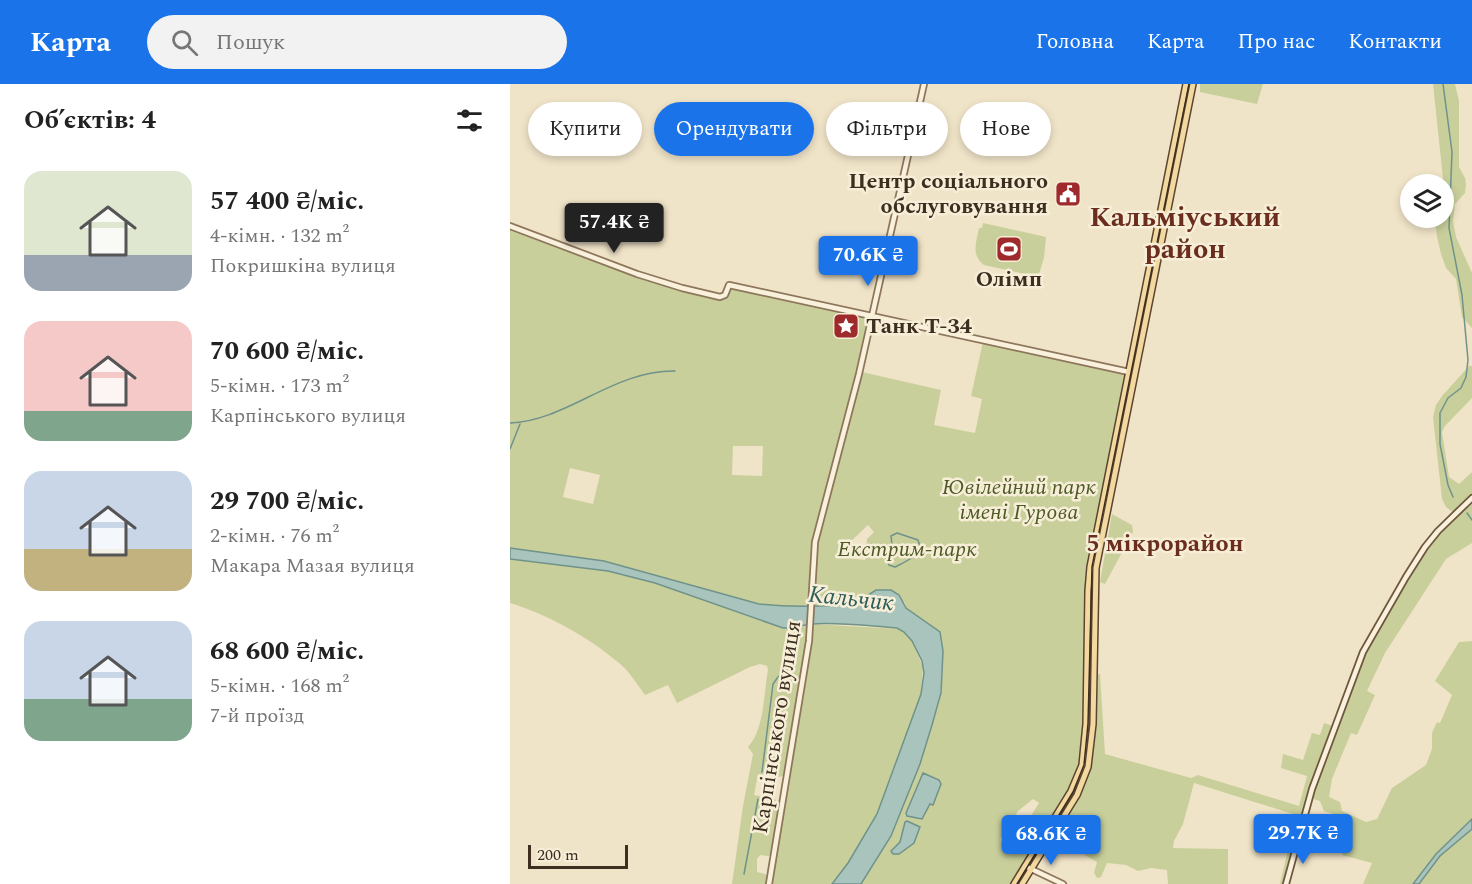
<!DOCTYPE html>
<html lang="uk">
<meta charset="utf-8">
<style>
:root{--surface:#fff;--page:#f2f2f2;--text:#222;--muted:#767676;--accent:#1a73e8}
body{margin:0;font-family:Spectral,serif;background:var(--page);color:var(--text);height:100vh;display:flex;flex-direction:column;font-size:22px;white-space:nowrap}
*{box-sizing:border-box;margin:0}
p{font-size:20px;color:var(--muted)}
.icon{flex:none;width:33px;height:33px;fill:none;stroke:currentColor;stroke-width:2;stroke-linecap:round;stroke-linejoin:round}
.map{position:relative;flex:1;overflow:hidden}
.sheet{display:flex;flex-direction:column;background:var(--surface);width:510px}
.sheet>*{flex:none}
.banner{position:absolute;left:18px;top:18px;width:570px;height:54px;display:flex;gap:12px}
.controls{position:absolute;left:890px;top:90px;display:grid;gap:12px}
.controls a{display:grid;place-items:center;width:54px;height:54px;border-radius:50%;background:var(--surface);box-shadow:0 3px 9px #0003;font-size:30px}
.scale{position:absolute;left:18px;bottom:15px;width:100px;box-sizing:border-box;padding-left:6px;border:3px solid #3d2e20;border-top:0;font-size:16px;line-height:21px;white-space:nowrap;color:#3d2e20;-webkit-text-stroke:4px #f7eed8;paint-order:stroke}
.price{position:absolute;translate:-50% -51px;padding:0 14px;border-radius:6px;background:var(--accent);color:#fff;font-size:20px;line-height:39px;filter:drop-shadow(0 2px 3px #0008)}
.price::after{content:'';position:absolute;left:50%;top:36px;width:18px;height:14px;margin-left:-9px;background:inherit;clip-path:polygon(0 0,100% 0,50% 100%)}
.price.active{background:#222;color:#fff}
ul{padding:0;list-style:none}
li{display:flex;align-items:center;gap:18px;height:150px;padding:0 24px}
li span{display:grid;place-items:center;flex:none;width:168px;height:120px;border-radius:18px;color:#555}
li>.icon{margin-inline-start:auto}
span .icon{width:72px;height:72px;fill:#fffc;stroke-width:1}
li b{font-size:26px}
h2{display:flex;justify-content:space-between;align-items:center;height:72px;padding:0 24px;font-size:26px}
.chip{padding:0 21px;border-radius:27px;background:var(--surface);box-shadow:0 3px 9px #0003;font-size:21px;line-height:54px}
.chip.active{background:var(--accent);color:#fff}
header{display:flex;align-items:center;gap:36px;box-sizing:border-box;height:84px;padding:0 30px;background:var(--accent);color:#fff}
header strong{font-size:28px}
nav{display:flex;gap:33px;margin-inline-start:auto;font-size:21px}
.search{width:420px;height:54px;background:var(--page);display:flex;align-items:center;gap:15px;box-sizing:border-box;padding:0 21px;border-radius:33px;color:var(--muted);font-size:22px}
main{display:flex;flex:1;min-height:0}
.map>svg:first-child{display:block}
.green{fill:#c9cf9b;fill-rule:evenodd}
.water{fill:#a9c4bc;stroke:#6f938a;stroke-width:1.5}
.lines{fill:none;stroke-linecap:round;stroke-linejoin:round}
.stream{stroke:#6f938a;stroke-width:1.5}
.tertiary-casing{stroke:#8d765c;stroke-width:8}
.secondary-casing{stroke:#6f573f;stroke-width:8}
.primary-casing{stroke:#5b4430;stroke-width:8}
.tertiary{stroke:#faf1dc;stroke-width:4.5}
.secondary{stroke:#faf1dc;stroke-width:4.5}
.primary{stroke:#f3d9a0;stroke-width:5}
.tram{stroke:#3d2e20;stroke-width:1.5}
.labels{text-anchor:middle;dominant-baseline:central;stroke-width:5;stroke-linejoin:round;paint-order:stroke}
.poi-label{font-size:22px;font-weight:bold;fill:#3d2e20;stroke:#f7eed8;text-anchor:end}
.park-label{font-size:22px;font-style:italic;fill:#4d5a26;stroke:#f7eed8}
.street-label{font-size:22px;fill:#3d2e20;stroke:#f7eed8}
.neighbourhood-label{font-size:24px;font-weight:bold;fill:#6b2e1e;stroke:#f7eed8}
.water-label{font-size:24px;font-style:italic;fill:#2f5d5a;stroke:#f7eed8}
.district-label{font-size:28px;font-weight:bold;fill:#6b2e1e;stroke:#f7eed8}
</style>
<header>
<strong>Карта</strong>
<div class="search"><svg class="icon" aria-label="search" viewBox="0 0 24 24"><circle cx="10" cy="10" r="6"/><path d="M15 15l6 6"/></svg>Пошук</div>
<nav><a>Головна</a><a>Карта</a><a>Про нас</a><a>Контакти</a></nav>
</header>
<main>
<section class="sheet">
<h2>Об’єктів: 4<svg class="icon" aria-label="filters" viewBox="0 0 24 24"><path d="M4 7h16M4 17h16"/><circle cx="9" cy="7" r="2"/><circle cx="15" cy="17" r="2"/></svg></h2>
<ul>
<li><span style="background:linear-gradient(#dfe7d0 70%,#9aa5b1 0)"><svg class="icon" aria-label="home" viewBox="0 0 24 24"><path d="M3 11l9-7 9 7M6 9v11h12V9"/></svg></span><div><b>57 400 ₴/міс.</b><p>4-кімн. · 132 m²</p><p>Покришкіна вулиця</p></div></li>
<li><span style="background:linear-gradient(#f6c9c9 75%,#7fa58c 0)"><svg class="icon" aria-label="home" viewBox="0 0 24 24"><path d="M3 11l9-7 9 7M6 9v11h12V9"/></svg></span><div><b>70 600 ₴/міс.</b><p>5-кімн. · 173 m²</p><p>Карпінського вулиця</p></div></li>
<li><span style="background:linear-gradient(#c9d6e8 65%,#c2b280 0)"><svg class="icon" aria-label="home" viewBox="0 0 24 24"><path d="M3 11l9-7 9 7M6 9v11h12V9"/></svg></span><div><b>29 700 ₴/міс.</b><p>2-кімн. · 76 m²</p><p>Макара Мазая вулиця</p></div></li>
<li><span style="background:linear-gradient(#c9d6e8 65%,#7fa58c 0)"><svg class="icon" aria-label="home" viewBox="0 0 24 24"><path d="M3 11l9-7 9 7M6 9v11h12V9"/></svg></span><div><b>68 600 ₴/міс.</b><p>5-кімн. · 168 m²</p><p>7-й проїзд</p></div></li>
</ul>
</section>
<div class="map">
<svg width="962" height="800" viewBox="0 0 962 800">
<rect width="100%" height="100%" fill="#f0e4c8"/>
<path class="green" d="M690 0H753L747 20 690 8Z
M923 0H945L949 17V83L955 94 956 101 955 109 945 120 943 137 946 153 962 189V244L952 233 946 195 936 184 931 170 927 153 925 134H933L934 104Z
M473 139 536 153 534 174 528 193 474 181C461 171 466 159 469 144H472Z
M0 142 169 204 215 216 219 201 363 232 305 458 299 523 249 520 94 477 0 464ZM223 362H253L252 392 222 391ZM60 384 90 391 83 420 53 413Z
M473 258 616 289 577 491 574 640 570 680 559 706 501 800H351L381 752 410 680 422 641 431 609 433 567 430 548 396 524 395 519 371 505 362 508 353 520 303 523 307 458 352 288 431 306 424 341 465 349 472 315 461 312ZM358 441 364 448 357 455 355 476 338 474 336 462ZM523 715 529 719 501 763 490 756 508 727Z
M959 282H962V314L935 342 932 348 939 393 949 400 962 388V413L944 429 936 423 932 415 923 333 926 321 932 312Z
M962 416V459L936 475 875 569 857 607 865 611 847 651 841 649 822 695 819 713 830 718 832 727 856 738 867 735 882 704 916 681 922 665V649L927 638 930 639 942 611 925 597 949 558 962 557V735L926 770 903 800H853L862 779 832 771 841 736 814 727 810 717 800 714 854 568 907 478 929 448Z
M602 430 622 441 623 448 595 500 590 498 591 492Z
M0 475 98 487 145 499 273 544 283 545 299 541 276 691 269 693 248 690 244 711 265 715 271 723 263 771 258 772 250 771 247 775V788L255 790 259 793 258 800H222L233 722 243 670 238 663C254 647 254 608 258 586L257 582 250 580 240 583 167 619 158 601 135 611C127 600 119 587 109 579 78 553 39 531 0 519Z
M301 540 391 545 402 557 413 583 411 610 367 730 338 779 322 800H261Z
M586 590H590L595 670 681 694 688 691 789 722 797 692 771 684 773 670 793 676 802 649 810 651 814 639 823 642 803 699 776 800H770L786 731 684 699 673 740 664 757 663 764 718 765V800H658L657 786 641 784 628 787 616 781 597 779 591 793 587 794 584 789 587 778 543 753C554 735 569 716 576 696 588 663 585 625 586 590Z
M962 745V800H909L930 772Z"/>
<path class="water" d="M0 464 94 477 249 520C284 524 318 522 353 520L358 511 366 506H381L389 511 396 524 430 548 433 567 431 609 422 641 410 680 381 752 351 800H322L338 779 367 730 411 610 414 589 412 577 402 557 394 548 387 544C359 542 329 538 301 540 291 541 284 545 273 544L145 499 98 487 0 475Z
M413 689 429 696 431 700 423 721 420 720 412 735 397 732 396 729Z
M962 735V745L930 772 909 800H903L926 770Z
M397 737 410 743 404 759 389 770H383L381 767 390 758 395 738Z"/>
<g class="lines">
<path class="stream" d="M933 0 942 68 939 144 952 211 958 276 956 293 951 304 938 314 930 329V360L938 401 943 413
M0 339C57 337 103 286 165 287
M0 365 10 340
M957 429 962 436
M382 463 376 474 379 481 385 483C393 479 407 473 411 465L408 456 387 449 381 452 382 461
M252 688 263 600 268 593 285 578 291 543
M234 790 248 715"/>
<defs>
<path id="tertiary" d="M0 142 127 190 172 204 210 213 215 211 219 201 619 288
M515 782 553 800
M259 800 299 557 305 458 349 290 414 0"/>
<path id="secondary" d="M776 800 802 705 853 568 896 493 915 463 928 447 962 414"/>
<path id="primary" d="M504 800 561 707 572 681 576 640 578 507 580 483 676 0
M512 800 567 711 578 683 583 640 586 484 683 0"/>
</defs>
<use href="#tertiary" class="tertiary-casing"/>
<use href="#secondary" class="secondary-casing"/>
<use href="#primary" class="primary-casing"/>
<use href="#tertiary" class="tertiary"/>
<use href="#secondary" class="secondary"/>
<use href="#primary" class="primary"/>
<path class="tram" d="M507 800 563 708 574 681 578 640 582 483 679 0"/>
</g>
<defs>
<symbol id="civic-square" viewBox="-11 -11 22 22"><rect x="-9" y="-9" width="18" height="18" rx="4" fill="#9e2a2b" stroke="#f7eed8"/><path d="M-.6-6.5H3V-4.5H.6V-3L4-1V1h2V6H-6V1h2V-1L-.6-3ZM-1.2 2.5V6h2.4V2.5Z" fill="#fff"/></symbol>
<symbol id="stadium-square" viewBox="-11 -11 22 22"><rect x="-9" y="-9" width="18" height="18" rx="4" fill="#9e2a2b" stroke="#f7eed8"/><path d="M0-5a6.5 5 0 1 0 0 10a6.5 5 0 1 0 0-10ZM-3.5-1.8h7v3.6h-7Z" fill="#fff"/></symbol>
<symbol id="sight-square" viewBox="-11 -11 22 22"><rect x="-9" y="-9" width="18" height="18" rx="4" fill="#9e2a2b" stroke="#f7eed8"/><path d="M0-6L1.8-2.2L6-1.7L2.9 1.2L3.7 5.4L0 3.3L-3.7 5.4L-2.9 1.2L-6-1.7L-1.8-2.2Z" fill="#fff"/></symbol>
</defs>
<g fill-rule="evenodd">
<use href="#civic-square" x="543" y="95" width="30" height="30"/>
<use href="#stadium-square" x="484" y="150" width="30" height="30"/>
<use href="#sight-square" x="321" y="227" width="30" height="30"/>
</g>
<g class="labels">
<g class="poi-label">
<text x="538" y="97">Центр соціального<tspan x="538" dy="25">обслуговування</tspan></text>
<text x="499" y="195" text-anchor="middle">Олімп</text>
<text x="356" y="242" text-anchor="start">Танк Т-34</text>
</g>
<g class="park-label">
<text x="509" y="403">Ювілейний парк<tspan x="509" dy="25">імені Гурова</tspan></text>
<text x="397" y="465">Екстрим-парк</text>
</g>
<g class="street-label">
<text transform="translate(267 643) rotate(-81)">Карпінського вулиця</text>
</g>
<g class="neighbourhood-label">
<text x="655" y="460">5 мікрорайон</text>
</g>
<g class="water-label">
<text transform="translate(341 515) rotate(6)">Кальчик</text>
</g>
<g class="district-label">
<text x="675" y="133">Кальміуський<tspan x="675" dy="32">район</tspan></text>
</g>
</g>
</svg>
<div class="controls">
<a><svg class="icon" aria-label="layers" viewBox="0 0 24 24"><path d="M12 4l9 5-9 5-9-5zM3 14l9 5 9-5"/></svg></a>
</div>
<div class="scale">200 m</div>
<b class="price active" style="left:104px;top:170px">57.4K ₴</b>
<b class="price" style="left:358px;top:203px">70.6K ₴</b>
<b class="price" style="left:793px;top:781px">29.7K ₴</b>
<b class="price" style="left:541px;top:782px">68.6K ₴</b>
<div class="banner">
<a class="chip">Купити</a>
<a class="chip active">Орендувати</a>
<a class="chip">Фільтри</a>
<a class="chip">Нове</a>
</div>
</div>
</main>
